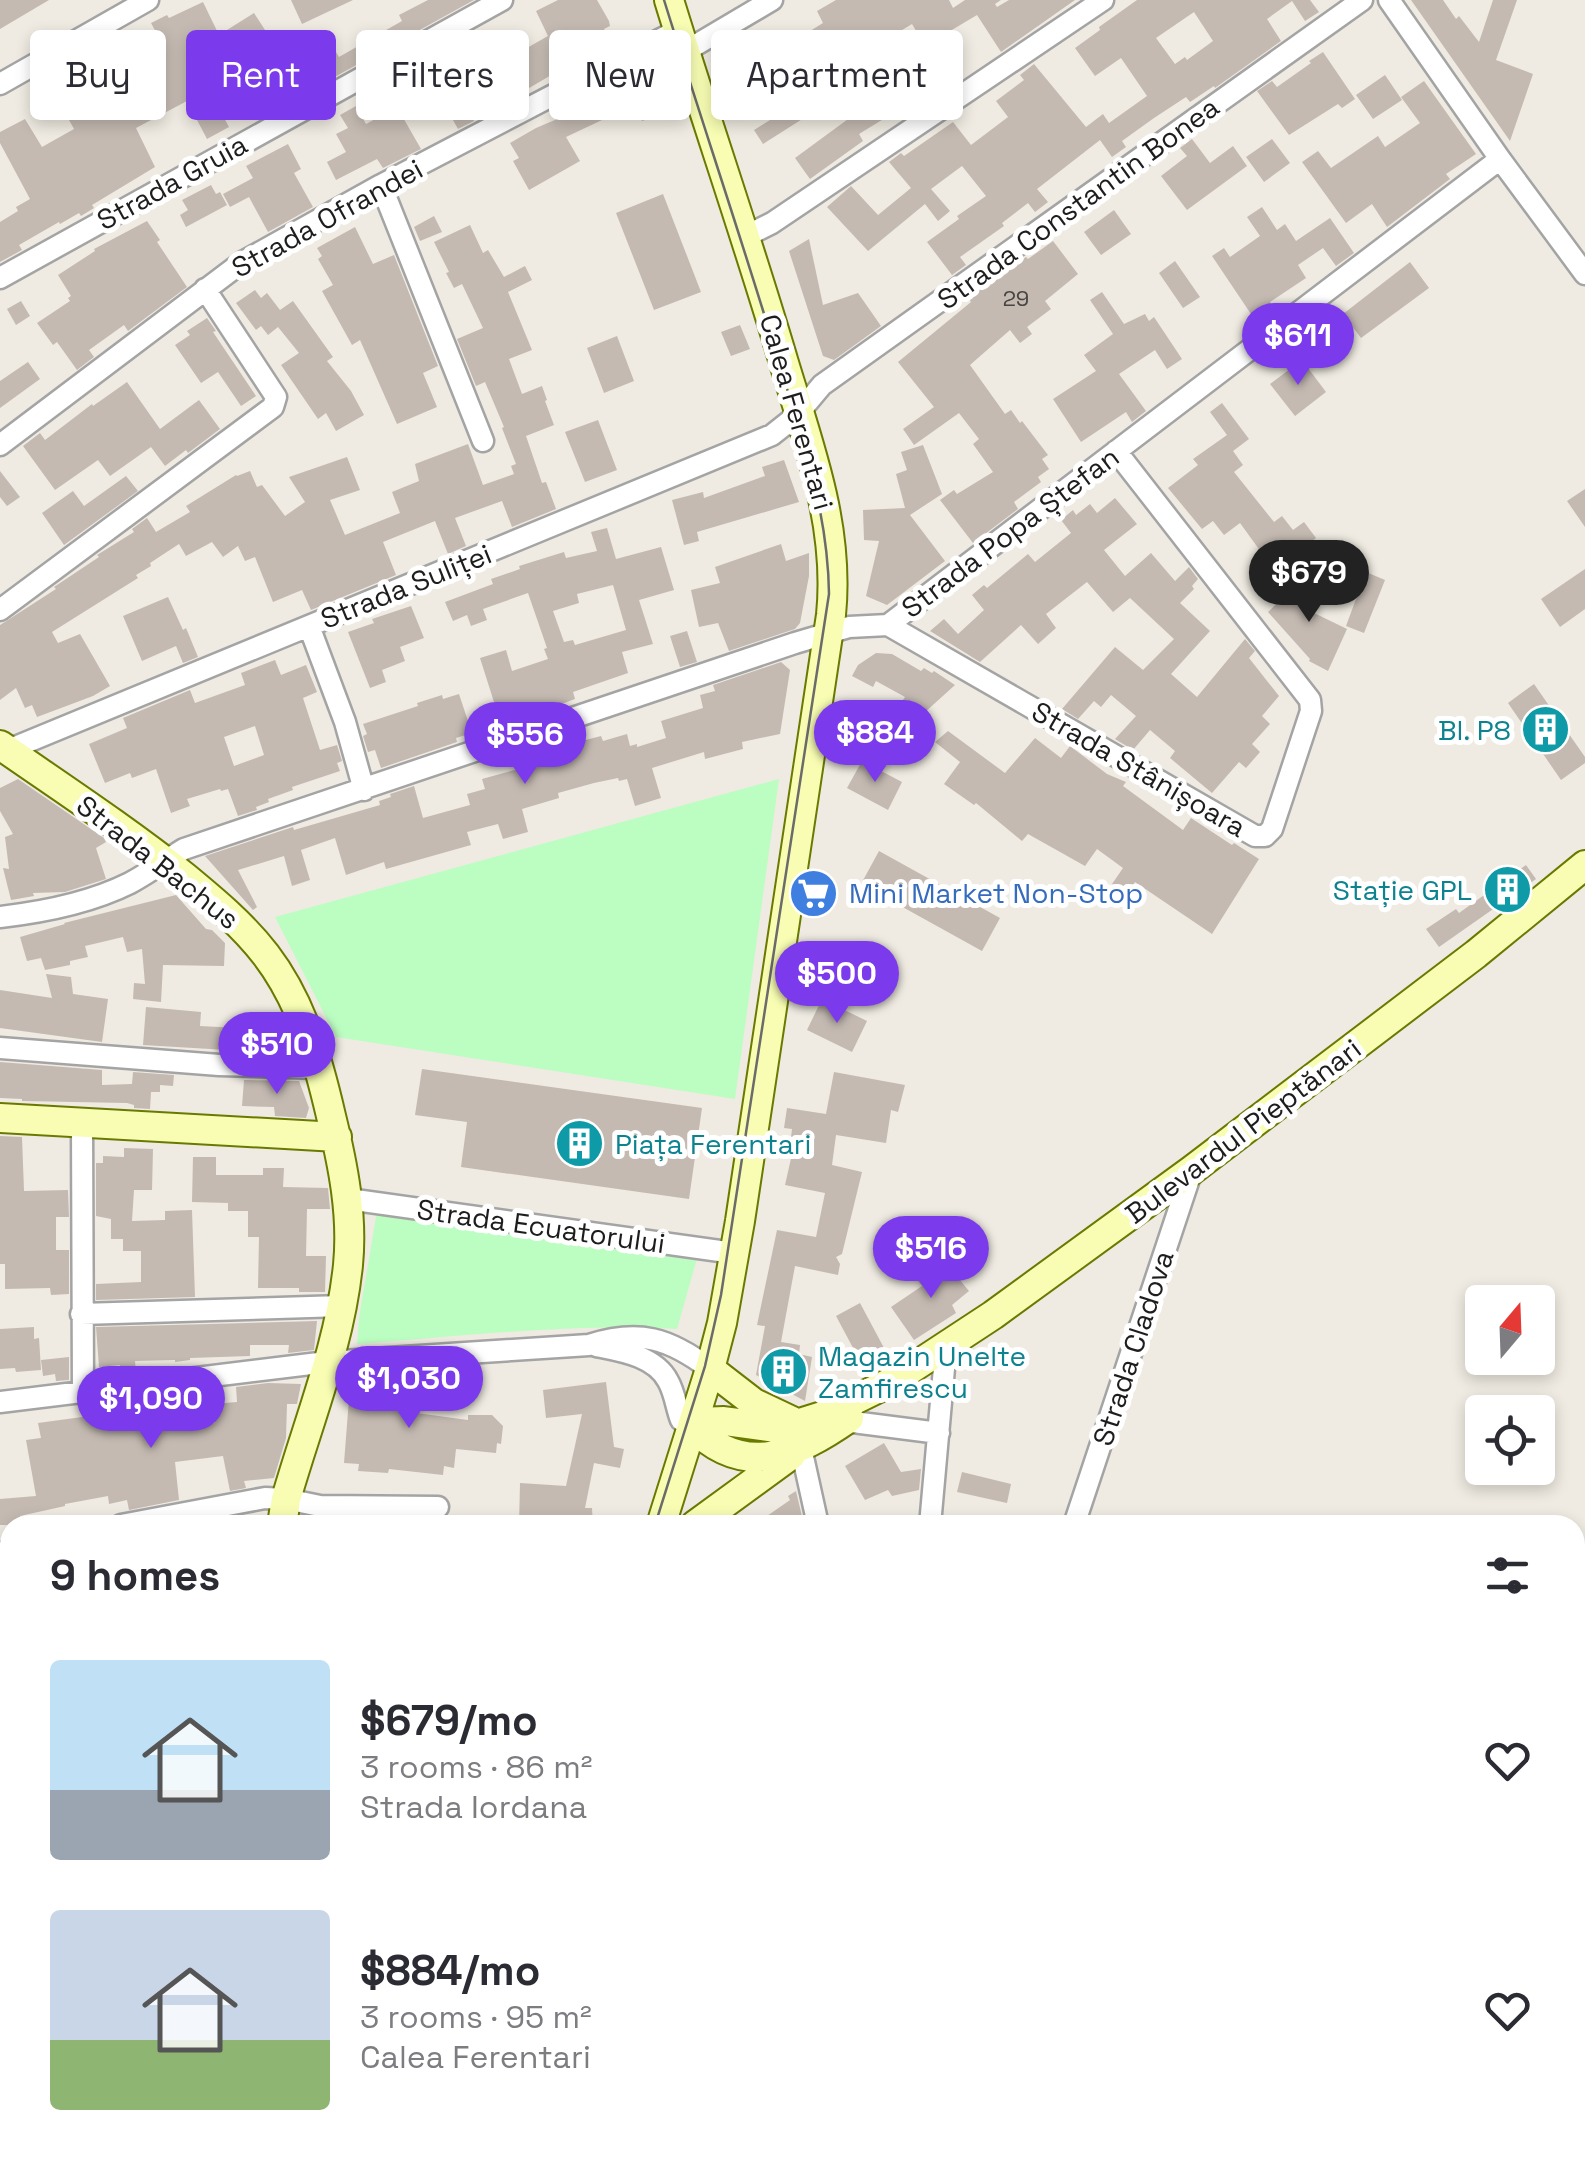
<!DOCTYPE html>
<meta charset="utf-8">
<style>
:root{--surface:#fff;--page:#f7f7f7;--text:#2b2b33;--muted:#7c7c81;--accent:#7c3aed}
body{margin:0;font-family:"Space Grotesk",sans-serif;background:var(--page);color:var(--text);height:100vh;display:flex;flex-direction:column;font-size:38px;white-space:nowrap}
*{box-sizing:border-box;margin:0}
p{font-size:32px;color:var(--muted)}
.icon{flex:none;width:55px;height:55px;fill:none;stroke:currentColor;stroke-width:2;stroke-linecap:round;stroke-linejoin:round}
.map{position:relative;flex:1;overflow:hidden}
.details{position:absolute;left:0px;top:1515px;width:1585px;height:642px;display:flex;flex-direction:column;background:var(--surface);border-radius:30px 30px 0 0;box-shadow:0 5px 15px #0003}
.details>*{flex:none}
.hud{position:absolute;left:30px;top:30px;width:1000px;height:90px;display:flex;gap:20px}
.needle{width:65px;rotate:19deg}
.buttons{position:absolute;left:1465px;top:1285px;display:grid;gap:20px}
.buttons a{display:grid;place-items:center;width:90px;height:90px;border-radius:10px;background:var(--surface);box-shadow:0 5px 15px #0003;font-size:50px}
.price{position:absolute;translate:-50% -85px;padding:0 22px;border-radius:35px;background:var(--accent);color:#fff;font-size:32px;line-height:65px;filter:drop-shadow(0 2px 5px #0008)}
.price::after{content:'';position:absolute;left:50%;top:60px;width:30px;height:22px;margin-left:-15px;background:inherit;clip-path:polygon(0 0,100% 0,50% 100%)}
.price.selected{background:#222;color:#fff}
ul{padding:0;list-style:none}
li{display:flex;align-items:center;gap:30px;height:250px;padding:0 50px}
li span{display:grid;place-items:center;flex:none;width:280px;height:200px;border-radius:10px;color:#555}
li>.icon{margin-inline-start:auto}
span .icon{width:120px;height:120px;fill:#fffc;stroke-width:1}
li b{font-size:42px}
h2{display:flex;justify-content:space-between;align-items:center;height:120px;padding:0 50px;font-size:42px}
.pill{padding:0 35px;border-radius:10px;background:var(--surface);box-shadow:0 5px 15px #0003;font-size:35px;line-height:90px}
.pill.selected{background:var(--accent);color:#fff}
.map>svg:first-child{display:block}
.park{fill:#bcfdc2}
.building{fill:#c4bab2;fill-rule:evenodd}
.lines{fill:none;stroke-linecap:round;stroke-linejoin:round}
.street-casing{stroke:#a4a4a4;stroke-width:25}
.secondary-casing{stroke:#6a7900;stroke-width:32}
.street{stroke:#fff;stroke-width:20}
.secondary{stroke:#f8fdb3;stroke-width:28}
.tram{stroke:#6b6b6b;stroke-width:2.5}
.labels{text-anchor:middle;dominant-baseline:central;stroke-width:10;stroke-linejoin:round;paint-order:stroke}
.number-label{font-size:22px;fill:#474442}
.street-label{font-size:28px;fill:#1d1d1d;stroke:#fff}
.culture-label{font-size:28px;fill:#0d838f;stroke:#fff;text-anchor:end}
.shop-label{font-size:28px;fill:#366cbe;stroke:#fff;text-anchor:start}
</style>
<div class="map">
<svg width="1585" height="2157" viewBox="0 0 1585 2157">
<rect width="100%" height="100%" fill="#efebe2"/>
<path class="park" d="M779 779 735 1099 336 1037 275 917Z
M377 1211 698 1255 677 1329C571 1323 464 1336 357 1344L359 1318Z"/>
<path class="building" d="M0 0H49L0 29Z
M291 0H353L302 24Z
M428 0H474L322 84 318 77 277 99 278 102 262 110 242 72 209 90 229 127 207 139 187 101 136 128 155 167 92 205 94 208 81 216 79 213 60 224 59 222 19 245 22 250 0 262V222L18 211 16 207 30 199 0 143V132L25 119 42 147 74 129 59 102 70 96 59 76 73 68 87 93 102 84 112 102 139 87 127 66 163 45 151 23 167 15 169 18 203 2 219 35 254 13 291 70 333 47 339 57 402 21 399 15Z
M558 0H597L609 21 610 26 604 29 613 45 567 71 565 67 524 91 525 94 511 102 507 95 471 115 474 121 458 129 444 104 470 89 456 66 480 52 490 69 548 36 536 11Z
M836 0H949L953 8 965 0H1001L995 4 997 7 1009 0H1075L1001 52 977 15 925 46 912 24 861 55 873 74 763 144 754 130 848 71 830 39 742 91 735 72 740 52 757 45 762 56 796 37 797 39 823 23 817 11Z
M1137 0H1310L1319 12 1305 21 1292 1 1267 19 1281 41 1215 88 1214 86 1190 102 1186 97 1154 118 1122 141 1126 147 1112 157 1100 140 1037 189 1048 202 1035 212 1028 203 1002 223 1004 226 960 257 966 265 952 275 927 242 959 219 957 216 986 196 962 166 931 189 950 211 938 221 925 204 868 251 827 207 851 186 878 215 911 188 889 162 901 153 904 156 953 122 971 145 1008 117 996 101 1024 80 1020 75 1034 64 1086 127 1103 114 1109 123 1147 96 1121 58 1095 76 1075 48 1100 30 1099 27ZM1194 12 1213 41 1187 60 1185 57 1175 64 1156 38Z
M1411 0H1443L1456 19 1459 16 1479 42 1493 0H1517L1496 60 1533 74 1510 141Z
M928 49 938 65 928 71 936 84 891 117 890 115 859 134 863 141 810 179 795 158 874 100 866 89Z
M1323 52 1355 99 1342 108 1338 104 1289 135 1257 91 1272 81 1277 87 1311 63 1309 61Z
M656 62 673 110 642 121 636 104 566 137 580 161 529 190 513 161 519 158 510 143 536 128 590 105 585 95Z
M1385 75 1402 100 1373 119 1356 95Z
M1424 81 1476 154 1446 174 1450 179 1387 227 1372 204 1346 223 1302 162 1318 151 1331 168 1378 136 1385 147 1420 123 1401 97Z
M356 106 366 124 397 107 421 149 383 168 377 159 336 180 327 162 346 152 336 134 348 128 340 115Z
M1192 139 1210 163 1233 146 1247 166 1187 210 1161 176 1187 156 1180 148Z
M1272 139 1290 163 1264 182 1246 157Z
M288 144 301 169 294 173 313 207 268 232 249 197 230 207 223 194 253 178 246 166Z
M211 185 216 194 220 192 227 205 186 227 180 215 188 210 182 200Z
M663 194 701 292 654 310 616 213Z
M1262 207 1277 230 1285 224 1296 241 1330 218 1354 253 1336 266 1323 248 1298 265 1306 278 1270 302 1276 312 1259 326 1212 256 1224 248 1230 257 1260 236 1247 217Z
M1114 210 1131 234 1101 255 1084 232Z
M434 216 442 232 420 241 414 227Z
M147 221 160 240 157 242 187 287 128 331 124 325 89 350 94 357 77 370 57 342 53 345 37 323 70 301 68 298 71 296 58 275 95 251 94 249Z
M470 225 483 253 488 250 504 277 525 266 532 280 508 292 532 350 509 359 522 394 542 386 547 400 545 401 554 425 526 436 542 483 546 482 556 509 512 527 502 501 455 518 466 546 448 554 435 521 383 542 396 575 311 610 302 590 273 602 255 557 245 561 238 546 223 557 212 542 186 556 179 544 150 563 151 566 136 575 138 578 52 632 58 643 80 634 110 686 93 696 37 717 32 705 25 708 16 688 0 700V625L56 589 54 587 99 557 97 555 134 532 132 529 147 518 156 532 190 512 186 506 236 475 237 476 250 471 257 487 262 485 285 516 305 502 289 477 347 457 360 490 330 500 345 535 400 513 392 492 419 481 415 464 468 444 483 485 514 474 511 466 516 464 502 428 504 427 485 382 476 386 457 339 483 328 462 284 454 288 446 273 449 272 434 242Z
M355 227 373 264 394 255 438 366 423 373 437 407 397 424 360 340 352 345 322 291 333 285 318 259 322 256 317 248Z
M809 239 823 305 858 293 881 326 834 360 823 356 789 251Z
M1053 241 1078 274 1045 301 1051 309 1027 327 1032 334 1020 343 1010 330 970 365 1005 414 1011 410 1020 423 1022 421 1048 455 1042 459 1049 469 1038 477 1041 482 1014 502 1018 509 973 543 940 500 954 490 957 494 993 472 973 444 979 439 959 413 914 445 903 429 934 407 898 362 971 302 968 298 983 287 984 289 1026 257 1028 259Z
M1175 261 1200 297 1183 308 1159 273Z
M1410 262 1429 288 1361 338 1343 314Z
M255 290 261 298 267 293 280 310 293 301 333 357 327 361 351 391 364 415 336 431 326 413 318 419 281 365 299 353 278 327 268 335 261 326 256 330 236 303Z
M1102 292 1124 324 1145 314 1149 321 1154 317 1182 359 1167 369 1155 350 1119 374 1146 411 1132 422 1126 412 1081 442 1053 399 1096 371 1084 355 1113 334 1090 300Z
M21 301 30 316 16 325 7 309Z
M207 318 216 331 213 332 256 396 241 406 218 372 201 383 175 345 190 335 187 331Z
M740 325 750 349 731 356 721 332Z
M617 336 634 381 604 393 587 348Z
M1302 360 1326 392 1295 416 1270 384Z
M28 362 40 379 0 408V381Z
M127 382 160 429 199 400 220 429 188 453 186 450 165 466 151 447 110 476 98 460 55 490 23 446 40 433 45 440 92 404 93 406Z
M1222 403 1249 439 1233 451 1243 465 1234 472 1274 522 1282 516 1293 530 1304 522 1316 538 1288 560 1274 542 1261 552 1240 523 1224 535 1213 521 1202 529 1168 488 1198 465 1193 459 1227 435 1210 412Z
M598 420 617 470 585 482 565 432Z
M923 445 942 494 910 515 945 561 887 605 866 596 879 541 864 540 863 510 905 508 896 474 907 470 901 452Z
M784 460 799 502 697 532 699 541 684 545 672 500 703 492 704 498 765 476 762 467Z
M0 471 20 497 7 506 0 497Z
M126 476 138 491 64 545 42 513 73 491 84 506Z
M1585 489V527L1567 501Z
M1115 498 1137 524 1104 550 1125 576 1151 553 1175 581 1189 567 1198 579 1192 586 1194 589 1180 603 1210 631 1171 674 1197 697 1245 639 1255 651 1249 658 1279 696 1262 716 1270 724 1252 744 1260 752 1246 768 1239 762 1212 793 1170 758 1175 751 1150 730 1133 750 1115 739 1136 716 1111 695 1101 707 1094 701 1078 719 1062 709 1115 647 1143 670 1174 639 1130 598 1113 612 1087 582 1046 614 1056 628 1038 644 1021 625 980 662 930 631 944 619 958 634 984 610 972 595 984 585 987 588 1028 554 1035 562 1071 533 1061 520 1073 510 1076 515 1090 504 1097 513Z
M607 528 616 559 661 547 674 590 639 600 653 644 622 652 628 673 573 692 575 699 559 705 500 721 480 658 506 650 512 671 548 659 544 649 547 648 528 593 483 609 487 620 471 626 467 615 453 621 445 602 493 584 491 579 520 569 519 566 564 552 566 558 597 551 591 532ZM613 585 626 630 575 645 573 640 564 642 553 611 579 603 577 594Z
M781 544 786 561 809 553V576L800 623 795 629 729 651 718 623 699 627 691 590 720 583 715 567Z
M1585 569V609L1560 627 1541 599Z
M1366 572 1385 580 1364 633 1346 626Z
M1301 581 1321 591 1312 612 1347 629 1328 671 1309 661 1310 659 1268 612Z
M168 597 183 630 186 628 198 657 183 663 176 646 142 661 123 616Z
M411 606 424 638 400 647 405 661 382 670 386 682 370 688 348 632 374 623 372 619Z
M687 631 697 662 680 667 670 636Z
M876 653 892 654 921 671 924 668 932 673 934 671 955 685 924 713 903 700 905 697 876 681 873 687 852 676 858 665Z
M275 660 281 675 306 665 317 692 303 698 320 750 337 745 342 761 337 763 340 771 292 787 293 790 268 799 269 802 256 807 257 810 238 816 228 789 221 791 220 789 187 799 190 806 171 813 156 769 132 778 130 773 105 783 89 744 127 728 123 718 190 690 195 703 245 685 241 673ZM255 726 264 755 234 766 224 737Z
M781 662 790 670 780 734 742 742 743 749 705 759 704 752 652 768 661 798 635 806 627 779 619 781 618 778 594 783 558 793 559 798 522 809 528 832 503 839 498 824 467 832 471 845 386 869 384 862 346 875 335 838 301 850 310 880 292 886 284 856 238 870 257 907 253 910 205 856 293 827 294 830 380 805 379 801 391 797 390 794 414 786 423 818 470 805 467 794 485 789 482 779 522 768 521 766 580 747 578 742 601 736 603 741 627 734 630 746 637 744V747L666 738 661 721 703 708 700 695 715 691 713 685Z
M1534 684 1585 757V763L1561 780 1508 703Z
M459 694 472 733 456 738 457 742 381 768 375 750 368 752 363 736 367 734 363 724 418 706 417 703 442 695 443 699Z
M948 731 1005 773 1035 738 1061 758 1070 746 1107 774 1126 782 1123 786 1183 830 1191 818 1232 845 1234 843 1259 859 1212 934 1135 882 1127 894 1112 884 1123 868 1097 849 1085 866 1028 834 1022 841 976 803 974 805 944 784 960 762 935 742Z
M862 761 902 782 888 810 847 788Z
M18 779 104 838 106 842 96 848 106 879 65 892 33 893 34 896 11 900 3 868 9 869 5 837 13 834 0 811V788Z
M879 851 1000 918 982 951 861 884Z
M1526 865 1536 879 1439 947 1426 929 1456 909 1459 913Z
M176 895 206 929 212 930 225 943 224 966 163 965 161 1002 133 999 134 983 145 984 142 949 127 952 123 937 85 946 88 957 70 961V965L45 970 41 958 27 961 20 937 65 924 64 923Z
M46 974 71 977 73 994 108 999 102 1042 0 1028V990L52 998Z
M822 999 867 1021 852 1052 807 1030Z
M146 1007 201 1012 200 1026 238 1028 277 1023 281 1047 261 1050V1052L143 1045Z
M0 1062 102 1070V1085L132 1084 133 1072 174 1075 173 1086 160 1085V1092H151L150 1109 134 1108V1105L127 1103 22 1101V1099L0 1098Z
M422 1069 702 1108 689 1199 461 1167 467 1122 415 1115Z
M834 1072 905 1085 898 1112 891 1110 886 1143 836 1135 832 1165 862 1172 842 1254 836 1257 840 1264 838 1275 795 1266 781 1342 800 1345 799 1354 812 1357 805 1401 756 1375 765 1326 757 1325 777 1230 816 1237 825 1193 785 1185 792 1154H789L792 1129 784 1128 787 1108 826 1114Z
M244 1080 299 1081 309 1108 306 1118 275 1116 274 1107 242 1106Z
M0 1136 22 1137 24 1191 68 1190 69 1217H56V1250H69V1294L51 1295 50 1288 5 1289V1264H0Z
M124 1148 153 1149 152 1190H134L132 1221 165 1220V1211L192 1210 195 1297 96 1300V1284L141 1282V1251H123V1239H111V1219L96 1216V1163H103V1156L124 1157Z
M193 1157H216V1175H263V1168H284L283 1187 328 1188 330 1209H307L306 1256H326L325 1292H299V1288H258L259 1237H248V1211H228V1203L192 1202Z
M944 1261 969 1291 952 1305 956 1313 914 1340 891 1307 922 1286 916 1278Z
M860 1303 891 1361 867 1374 836 1316Z
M317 1321 314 1350 288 1353 289 1345H250V1356L190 1358V1360L175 1362V1360L135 1361 136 1372 124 1373H121L120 1365 99 1367 96 1327Z
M34 1327V1339L39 1338 41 1370 16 1372 15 1368 0 1369V1329Z
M69 1357V1380L56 1381 55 1374 43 1376 41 1360Z
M358 1374H404L409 1412 468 1420V1415H492L503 1426 501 1444 497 1443 496 1453 456 1449 454 1468 444 1466 443 1475 389 1469 388 1473 358 1471 359 1464 344 1463 349 1399H358Z
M606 1382 614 1447 624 1449 620 1468 594 1463 585 1508H592L593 1525H519L520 1483 566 1486 582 1414 546 1418 543 1390Z
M268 1383 301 1384 297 1404H287L286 1438 274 1478 244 1481 246 1488 230 1491 223 1456 175 1462 179 1500 129 1510 127 1500 109 1504 108 1496 65 1504V1506L20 1516 21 1525H0V1499L36 1496 26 1440 41 1438 38 1423 97 1415 96 1404 113 1402 114 1407 160 1399 164 1430 215 1423 213 1404 237 1402 236 1387Z
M884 1443 901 1472 921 1469 919 1490 892 1496 888 1490 865 1500 845 1466Z
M962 1472 1011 1484 1007 1503 957 1492Z
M796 1491 804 1525H754L790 1500 788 1496Z"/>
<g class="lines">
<defs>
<path id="street" d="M1389 0 1500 159 1585 274
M684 52 772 0
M0 84 148 0
M381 185 483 441
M746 236 772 223 1103 0
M0 278 502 0
M0 445 241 263 381 185 678 30
M0 610 273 407 276 397 205 289
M888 625 1255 836H1265L1272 829 1311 711 1310 700 1116 451
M309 626 345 722 364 790
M8 750 772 435 796 416 822 385 1362 0
M0 917C44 912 90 903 130 883 149 873 166 860 184 849L795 643 849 627 888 625 1500 159
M0 1048 219 1065 319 1068
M82 1123 83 1392
M348 1199 734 1253
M81 1314 342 1306
M596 1346C621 1351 655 1356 668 1381 675 1393 676 1407 681 1420L692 1426
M0 1402 327 1362 589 1345C639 1329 669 1338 710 1369
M845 1421 939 1433
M801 1448 818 1525
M121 1525 265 1498 286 1499 320 1506 438 1507
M930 1525 946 1346
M1074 1525 1192 1170
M0 1553 10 1551
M0 1662 10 1659
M0 1759 10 1757
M0 1860 10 1857
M0 1985 10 1981
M0 2110 10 2106
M0 2129 11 2157
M188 2148 191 2157
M687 2157 696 2148
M855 2157 858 2148"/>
<path id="secondary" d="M0 745C62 788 126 830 185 877 214 901 243 925 266 955 302 1002 318 1060 331 1116 343 1165 353 1215 348 1265 340 1345 308 1422 286 1499L282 1525
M0 1118 337 1137
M710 1369 754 1403 792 1421
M692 1426 699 1422 724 1421 775 1428 790 1426 822 1416 891 1382 993 1315 1192 1170 1476 954 1585 865
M692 1426C744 1480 797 1454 849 1418
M661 1525 710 1369 722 1323 740 1221 831 615C840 526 809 446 784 363 748 241 706 121 669 0
M695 1525 791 1455
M312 2157 323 2148"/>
</defs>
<use href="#street" class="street-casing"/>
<use href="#secondary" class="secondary-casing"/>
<use href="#street" class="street"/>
<use href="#secondary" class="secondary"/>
<path class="tram" d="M655 1525 705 1366 721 1295 829 594C828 510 801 435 777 356 741 237 701 119 664 0
M304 2157 315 2148"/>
</g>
<defs>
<symbol id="building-disc" viewBox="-11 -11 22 22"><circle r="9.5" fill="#0f9aa8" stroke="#fff"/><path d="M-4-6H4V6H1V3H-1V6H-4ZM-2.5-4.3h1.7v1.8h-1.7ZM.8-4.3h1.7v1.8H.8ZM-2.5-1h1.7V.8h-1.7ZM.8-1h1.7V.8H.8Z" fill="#fff"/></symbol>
<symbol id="supermarket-disc" viewBox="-11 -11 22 22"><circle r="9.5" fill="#3f7fe0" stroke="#fff"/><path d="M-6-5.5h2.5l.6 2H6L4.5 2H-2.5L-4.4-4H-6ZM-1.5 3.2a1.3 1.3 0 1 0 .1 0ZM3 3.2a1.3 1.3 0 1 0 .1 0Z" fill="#fff"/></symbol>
</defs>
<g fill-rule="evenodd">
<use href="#building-disc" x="1518" y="702" width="55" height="55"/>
<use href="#building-disc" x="1480" y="862" width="55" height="55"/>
<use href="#supermarket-disc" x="786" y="866" width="55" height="55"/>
<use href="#building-disc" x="552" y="1116" width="55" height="55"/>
<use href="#building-disc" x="756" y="1344" width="55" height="55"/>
</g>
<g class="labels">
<g class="number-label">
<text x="1016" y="298">29</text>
</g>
<g class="street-label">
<text transform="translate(172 182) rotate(-29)">Strada Gruia</text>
<text transform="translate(1078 203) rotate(-36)">Strada Constantin Bonea</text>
<text transform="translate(327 218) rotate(-29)">Strada Ofrandei</text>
<text transform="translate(797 412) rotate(74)">Calea Ferentari</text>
<text transform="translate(1010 532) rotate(-37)">Strada Popa Ștefan</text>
<text transform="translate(406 586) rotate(-22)">Strada Suliței</text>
<text transform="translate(1139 769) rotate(30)">Strada Stânișoara</text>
<text transform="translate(158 862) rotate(38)">Strada Bachus</text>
<text transform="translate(1243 1131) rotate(-37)">Bulevardul Pieptănari</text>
<text transform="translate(541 1226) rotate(8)">Strada Ecuatorului</text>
<text transform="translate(1133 1348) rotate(-72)">Strada Cladova</text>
</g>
<g class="culture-label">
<text x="1511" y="730">Bl. P8</text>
<text x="1472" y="890">Stație GPL</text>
<text x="615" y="1144" text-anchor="start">Piața Ferentari</text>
<text x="818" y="1356" text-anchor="start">Magazin Unelte<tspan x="818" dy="32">Zamfirescu</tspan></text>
</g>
<g class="shop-label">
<text x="849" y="893">Mini Market Non-Stop</text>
</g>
</g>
</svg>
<div class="buttons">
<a><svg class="needle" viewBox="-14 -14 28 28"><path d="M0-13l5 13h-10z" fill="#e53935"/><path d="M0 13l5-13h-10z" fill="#7c7c81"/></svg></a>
<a><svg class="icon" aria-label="locate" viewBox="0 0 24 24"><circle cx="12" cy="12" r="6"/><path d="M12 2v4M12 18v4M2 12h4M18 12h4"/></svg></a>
</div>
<b class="price" style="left:1298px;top:388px">$611</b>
<b class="price selected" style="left:1309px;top:625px">$679</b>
<b class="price" style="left:875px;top:785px">$884</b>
<b class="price" style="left:525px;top:787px">$556</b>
<b class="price" style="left:837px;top:1026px">$500</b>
<b class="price" style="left:277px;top:1097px">$510</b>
<b class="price" style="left:931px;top:1301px">$516</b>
<b class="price" style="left:409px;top:1431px">$1,030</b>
<b class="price" style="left:151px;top:1451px">$1,090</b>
<div class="hud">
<a class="pill">Buy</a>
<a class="pill selected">Rent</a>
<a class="pill">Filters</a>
<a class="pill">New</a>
<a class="pill">Apartment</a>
</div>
<section class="details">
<h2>9 homes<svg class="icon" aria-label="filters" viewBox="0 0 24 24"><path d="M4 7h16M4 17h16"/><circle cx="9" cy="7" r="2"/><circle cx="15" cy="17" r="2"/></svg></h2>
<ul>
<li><span style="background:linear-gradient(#bfe0f5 65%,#9aa5b1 0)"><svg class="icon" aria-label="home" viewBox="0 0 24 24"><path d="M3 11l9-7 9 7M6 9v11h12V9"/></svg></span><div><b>$679/mo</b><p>3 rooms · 86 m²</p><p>Strada Iordana</p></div><svg class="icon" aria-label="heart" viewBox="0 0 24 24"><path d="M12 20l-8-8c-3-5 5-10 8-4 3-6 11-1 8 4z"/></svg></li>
<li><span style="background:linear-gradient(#c9d6e8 65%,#8fb573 0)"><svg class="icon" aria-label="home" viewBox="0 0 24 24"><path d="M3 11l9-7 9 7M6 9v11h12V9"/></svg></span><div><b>$884/mo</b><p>3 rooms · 95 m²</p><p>Calea Ferentari</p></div><svg class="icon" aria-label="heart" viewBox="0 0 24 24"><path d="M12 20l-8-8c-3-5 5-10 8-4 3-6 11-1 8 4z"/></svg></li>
</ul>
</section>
</div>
